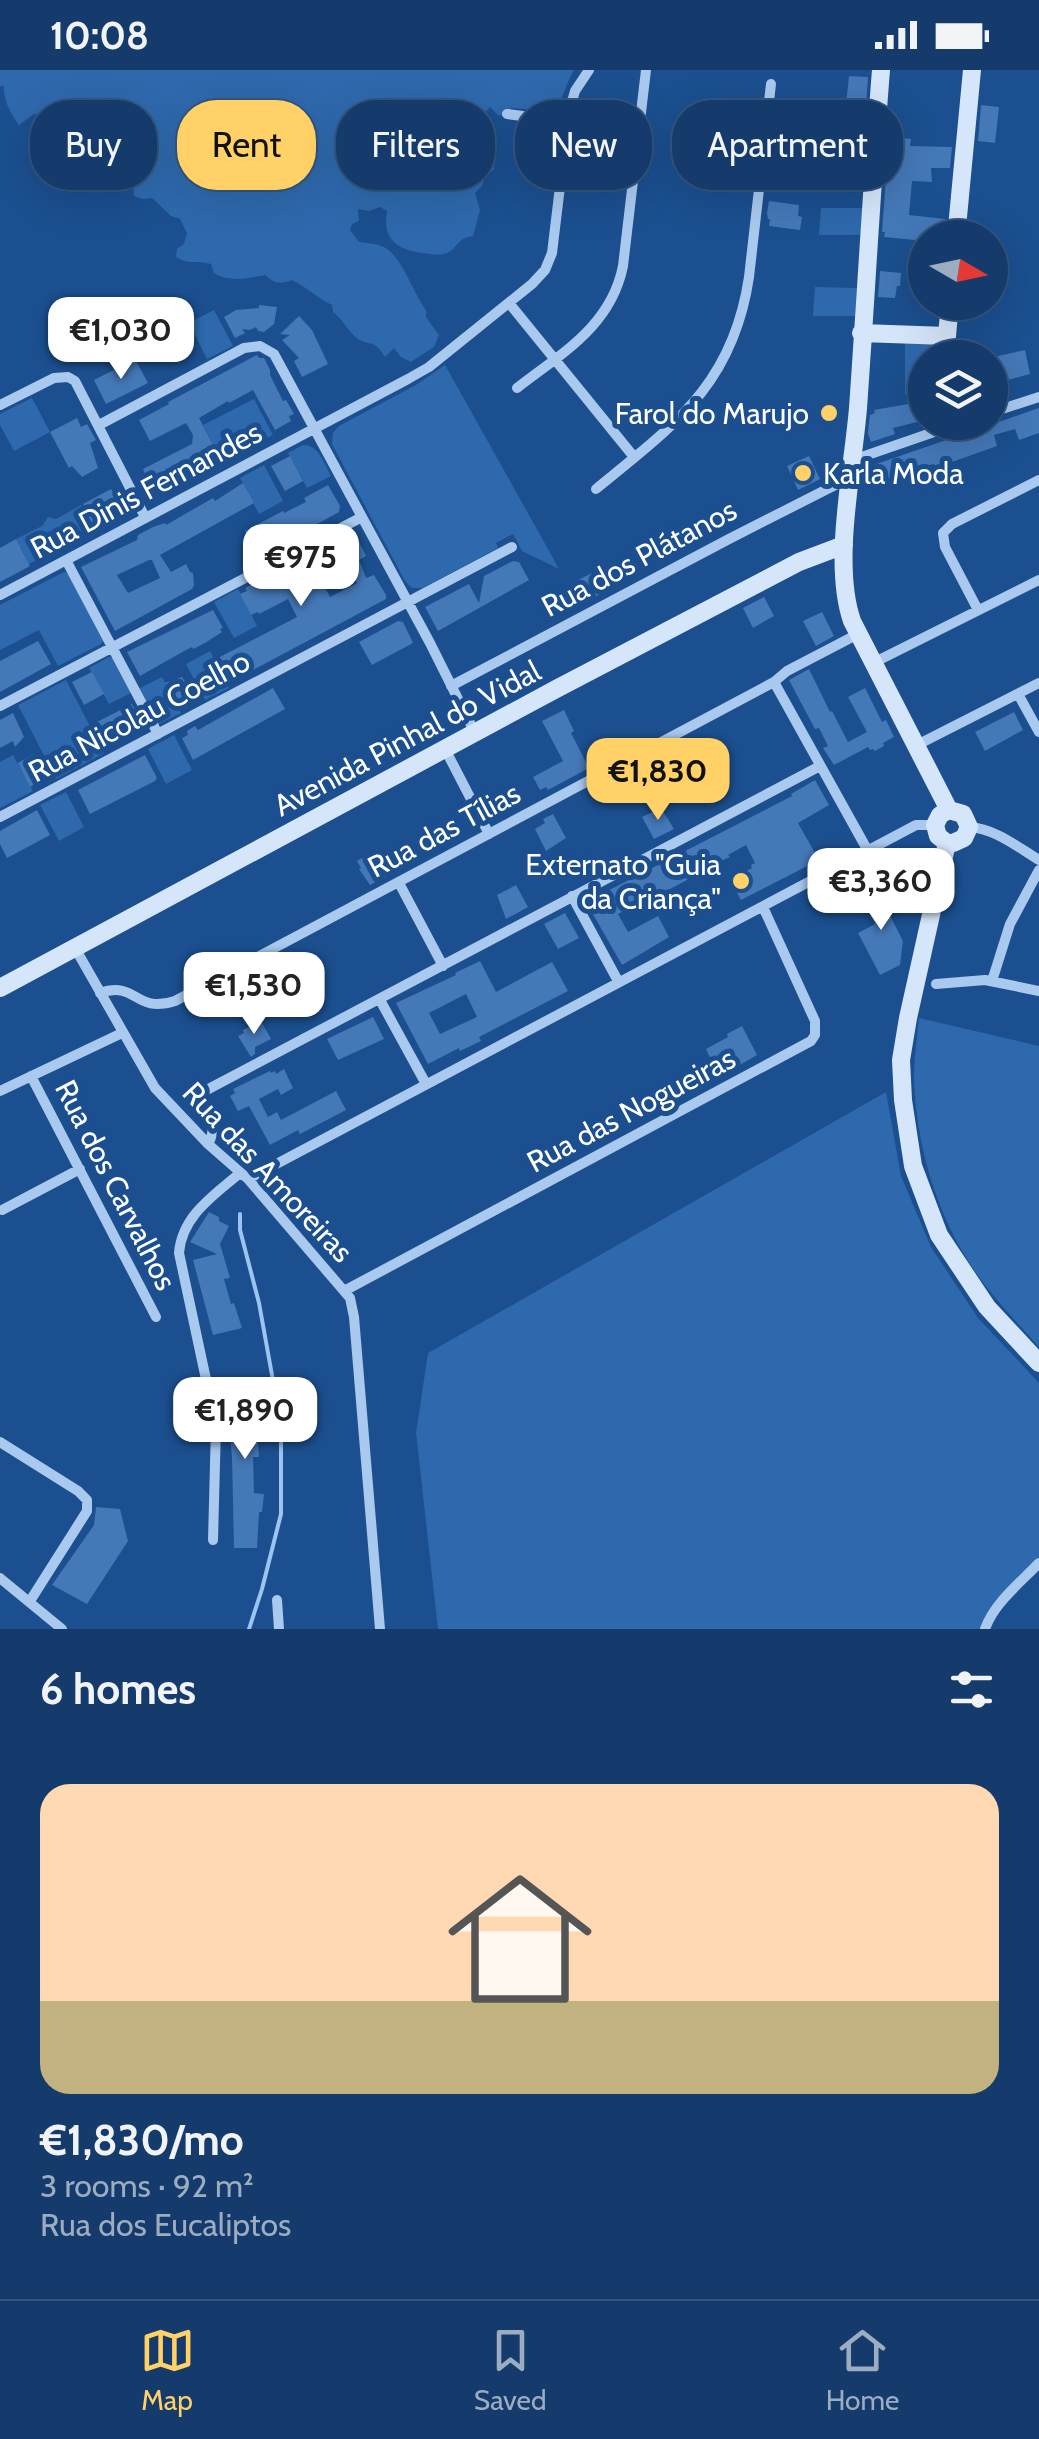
<!DOCTYPE html>
<meta charset="utf-8">
<style>
:root{--surface:#143b6b;--page:#1d4271;--text:#f1f3f6;--muted:#9dadc1;--line:#33557e;--accent:#ffd166}
body{margin:0;font-family:Cabin,sans-serif;background:var(--page);color:var(--text);height:100vh;display:flex;flex-direction:column;font-size:38px;white-space:nowrap}
*{box-sizing:border-box;margin:0}
p{font-size:32px;color:var(--muted)}
.icon{flex:none;width:55px;height:55px;fill:none;stroke:currentColor;stroke-width:2;stroke-linecap:round;stroke-linejoin:round}
.map{position:relative;height:1559px;overflow:hidden}
.details{display:flex;flex-direction:column;background:var(--surface);flex:1}
.details>*{flex:none}
.top-card{position:absolute;left:30px;top:30px;width:980px;height:90px;display:flex;gap:20px}
.needle{width:65px;rotate:99deg}
.fabs{position:absolute;left:908px;top:150px;display:grid;gap:20px}
.fabs a{display:grid;place-items:center;width:100px;height:100px;border-radius:50%;background:var(--surface);box-shadow:0 10px 40px #0002,0 0 0 2px var(--line);font-size:50px}
.price{position:absolute;translate:-50% -85px;padding:0 22px;border-radius:20px;background:#fff;color:#222;font-size:32px;line-height:65px;filter:drop-shadow(0 2px 5px #0008)}
.price::after{content:'';position:absolute;left:50%;top:60px;width:30px;height:22px;margin-left:-15px;background:inherit;clip-path:polygon(0 0,100% 0,50% 100%)}
.price.current{background:var(--accent);color:#111}
ul{padding:0;list-style:none}
li{display:grid;align-content:center;gap:20px;height:530px;padding:0 40px}
li+li{border-top:2px solid var(--line)}
li span{display:grid;place-items:center;height:310px;border-radius:30px;color:#555}
li>.icon{margin-inline-start:auto}
span .icon{width:180px;height:180px;fill:#fffc;stroke-width:1}
li b{font-size:42px}
h2{display:flex;justify-content:space-between;align-items:center;height:120px;padding:0 40px;font-size:42px}
.tag{padding:0 35px;border-radius:40px;background:var(--surface);box-shadow:0 10px 40px #0002,0 0 0 2px var(--line);font-size:35px;line-height:90px}
.tag.current{background:var(--accent);color:#111}
.status{display:flex;justify-content:space-between;align-items:center;height:70px;padding:0 50px;background:var(--surface);direction:ltr}
.status svg{height:28px;fill:currentColor}
.dock{display:flex;justify-content:space-around;align-items:center;height:140px;border-top:2px solid var(--line);background:var(--surface);font-size:28px;color:var(--muted)}
.dock a{display:grid;justify-items:center;gap:5px}
.dock .current{color:var(--accent)}
.map>svg:first-child{display:block}
.green{fill:#2e69ad}
.lines{fill:none;stroke-linecap:round;stroke-linejoin:round}
.stream{stroke:#9cc4f0;stroke-width:4}
.building{fill:#4478b7;fill-rule:evenodd}
.street{stroke:#a9c9ee;stroke-width:10}
.secondary{stroke:#d6e6fa;stroke-width:18}
.poi-dot{fill:#ffd166;stroke:#1b4f8f;stroke-width:4}
.labels{text-anchor:middle;dominant-baseline:central;stroke-width:10;stroke-linejoin:round;paint-order:stroke}
.poi-label{font-size:30px;fill:#fff;stroke:#1b4f8f;text-anchor:end}
.street-label{font-size:30px;fill:#fff;stroke:#1b4f8f}
</style>
<div class="status"><b>10:08</b><svg viewBox="0 0 49 12"><path d="M0 12V9h3v3zM5 12V6h3v6zM10 12V3h3v9zM15 12V0h3v12zM26 1h20v11H26zM47 4h2v5h-2z"/></svg></div>
<div class="map">
<svg width="1039" height="1559" viewBox="0 0 1039 1559">
<rect width="100%" height="100%" fill="#1b4f8f"/>
<path class="green" d="M0 0H574C566 13 563 31 553 41L511 38 509 47 498 45 490 37 472 58 486 61 487 76 495 85 494 100 486 104 482 116 475 123 480 140 473 166C457 168 458 178 447 183 440 186 430 184 423 183 397 180 382 169 387 141L380 137 369 141 358 139 359 151 352 154 350 160 359 172C367 173 377 174 384 177 402 186 413 223 426 240V247L439 265 434 277 411 292 401 287 394 278 385 287C373 267 370 278 357 268 349 263 344 250 333 242L332 235C317 228 307 217 292 210 280 215 274 213 265 205 247 208 230 213 214 203L211 194C198 190 188 195 176 187L177 179 184 174 187 163 180 149 171 146 152 128 142 129 134 126 133 115 69 99 56 83 46 78C41 66 45 59 45 46L34 44 19 55C11 44 3 30 4 16H0Z
M821 138H862L861 165H819Z
M815 217 857 218 855 246H813Z
M214 240 233 276 207 289 189 253Z
M905 273 934 274 933 287 925 288V319L905 325Z
M445 295 543 470 559 499 522 481 513 464 496 473 498 478 423 518H412L405 511 332 374 333 363 339 356 416 315Z
M32 328 50 362 14 381 0 355V344Z
M254 329 273 365 222 392 203 355Z
M303 375C319 375 324 393 331 406L307 418 288 383Z
M264 395 283 431 259 444 240 408Z
M81 435 94 460 29 494 16 469 42 456 48 447 56 449Z
M64 502 68 503 103 571 101 574 58 596 39 560 0 580V535Z
M238 519 257 556 234 568 214 532Z
M210 581 229 618 205 630 186 594Z
M109 587 114 588 133 622 109 634 89 598Z
M162 607 181 643 157 655 138 619Z
M66 610 104 683 56 709 18 635Z
M174 665 192 700 166 714 148 679Z
M13 685 33 721 0 738V692Z
M66 722 84 757 59 771 40 735Z
M919 948 1039 976V1277C1022 1258 1004 1239 988 1219 941 1160 917 1084 914 1010 914 990 917 968 919 948Z
M886 1022 901 1106 931 1177 978 1248 1039 1313V1495L985 1559H438L416 1363 428 1283Z"/>
<g class="lines">
<path class="stream" d="M240 1144V1160L259 1233 281 1355V1444L262 1519 249 1559"/>
</g>
<path class="building" d="M849 6 868 7 861 102 860 105H835L837 62H839L841 34H846Z
M981 35 999 37 995 73 978 71Z
M889 67 911 69 910 76 952 77 950 98H931L932 112 912 111 909 145 945 149 944 168H925V198L913 197 915 170 884 167 885 162H882Z
M769 131 799 135 798 146 802 147 800 160 769 156 770 149H768L767 143Z
M880 201 901 203 900 216H897L895 228 878 227Z
M259 235 277 237 274 254 264 262 258 261 256 257 250 260 242 259 245 263 235 268 224 247 236 240 259 238Z
M299 246 312 260 328 294 302 307 294 291 299 288 282 270 290 265 280 264Z
M1025 280 1030 304 1004 311 1006 326 990 328V288Z
M257 285 259 288H264L270 300V305L283 331 286 330 294 344 289 346 291 351 275 360 253 320 229 333 228 331 199 348 220 388 152 423 143 399 192 374 193 365 186 353 150 371 139 350 169 334 168 332Z
M135 289 148 313 106 334 94 310Z
M925 331V350L893 358 895 364 871 372 868 363 870 345 875 343 874 340Z
M1039 338V363L1019 370 1015 359 994 365 997 376 952 392V390L935 396 934 394 925 396 870 415 865 398Z
M77 348 81 357 87 354 96 370 90 373 98 398 82 407 72 396 69 398 50 362Z
M290 386 303 411 285 421 271 396Z
M809 386 820 409 798 420 787 396Z
M243 413 254 433 160 485 171 502 186 494 190 502 193 503 194 515 192 519 115 561 81 497 137 470 138 465 153 457 165 453 166 455 213 428 215 431ZM149 490H152L160 508 128 523 117 505Z
M328 415 340 436 339 442 259 486 245 461 283 441 284 443 306 432 304 428Z
M111 419 123 439 122 440 125 446 95 462 83 434Z
M348 467 358 470 366 486 359 490 366 508 374 505 386 525V529L227 614 214 590 297 547 288 529 259 544 258 542 251 545 240 524 247 521 245 518 308 485 330 527 357 513 336 473Z
M16 469 30 496 0 512V478Z
M513 491 519 492 529 510 438 561 425 537 469 514 479 533 484 506Z
M594 502 604 522 582 533 572 513Z
M764 527 774 546 753 558 743 538Z
M213 540 223 558 220 559 222 562 205 573 193 579 192 577 186 580 140 606 127 582Z
M822 542 834 566 816 576 803 551Z
M398 551 403 552 413 573 372 595 359 572Z
M38 571 51 594 0 622V591Z
M809 599 830 642 832 641 848 672 867 662 848 627 865 618 882 652 886 650 894 667 883 673 884 676 875 681 873 679 870 680 868 677 834 695 823 678 828 676 819 658 815 659 789 610Z
M92 602 104 624 84 635 72 612Z
M182 607 195 628 179 637 165 613Z
M273 618 285 639 193 690 182 668 188 665 187 661 195 656 198 660Z
M132 634 144 656 106 676 95 653Z
M564 640 574 661 571 663 589 698 548 720 546 717 540 720 533 707 563 691 542 651Z
M1014 642 1023 660 985 681 975 662Z
M13 643 24 667 15 677 13 671 0 678V650Z
M34 684 46 707 30 717 18 693Z
M145 685 157 708 155 711 90 744 78 720Z
M815 710 829 735 798 753 819 790 741 830 730 810 752 798 751 795 755 793 746 775 728 785 730 787 699 800 700 803 657 826 656 824 618 844 628 862 658 846 669 867 622 895 586 832 792 726 791 724Z
M661 738 674 759 654 769 642 747Z
M37 740 50 765 7 788 0 774V761Z
M553 744 566 768 546 781 535 759 545 753 543 749Z
M377 779 391 804 370 815 359 799 361 798 357 791Z
M873 812 903 871 900 895 880 905 858 863 875 854 858 820Z
M516 815 528 837 506 849 497 825Z
M565 843 579 868 558 879 544 854Z
M480 891 496 922 552 892 568 921 479 967 481 971 460 981 459 978 428 994 396 933 456 905 455 903ZM466 924 477 947 440 964 429 943Z
M274 893 284 913 258 927 248 907Z
M373 947 384 969 338 990 327 969Z
M261 951 271 969 255 977V984L251 987 238 966 244 963 243 960Z
M742 956 757 985 719 1007 706 979 728 967 727 964Z
M284 999 293 1018 281 1025 278 1019 259 1029 268 1047 277 1042 281 1050 336 1021 346 1040 300 1064 298 1060 270 1075 249 1036 238 1041 230 1026 235 1023 233 1019 270 1001 271 1003 275 1001 276 1004Z
M209 1142 219 1147V1151L229 1156 220 1174 230 1208 224 1209 231 1234 234 1233 242 1258 213 1265 193 1190 217 1184 190 1172Z
M257 1313 262 1357 257 1358 259 1387H253L254 1423 264 1424 262 1442H259L257 1478H234L232 1388 226 1315Z
M96 1437 120 1439 128 1471 87 1534 52 1515 94 1455Z"/>
<g class="lines">
<path class="street" d="M507 44 567 52
M509 233 634 387
M517 318C562 283 611 256 623 196L646 0
M0 335 54 308 68 307 75 311 145 447
M990 343 1039 327
M99 355 244 278 260 276 274 284 430 573 475 663
M853 390 963 352
M596 419C674 355 733 315 749 207L771 14
M66 490 158 664
M0 525 408 309 429 297 532 214 545 200 552 183 569 42 575 21 589 0
M978 540 945 477 943 463 952 454 1039 410
M873 593 1039 510
M774 612 868 781
M451 616 729 469 849 408
M1018 624 1039 662
M0 636 362 447
M917 675 1039 613
M445 679 489 764
M0 747 512 477
M969 757C996 759 1016 776 1039 790
M399 813 443 896
M572 826 618 911
M75 878 155 1018 208 1074 248 1109 350 1228 354 1247 380 1559
M992 911 1010 854 1039 800
M936 914 985 910 1039 921
M100 923C137 910 134 944 175 931L774 612 787 601 858 564
M380 930 426 1014
M31 1006 156 1247
M0 1021 122 963
M208 1074C219 1055 209 1041 199 1024L820 696
M248 1109 916 755H935
M2 1140 80 1099
M344 1221 811 971 815 965V951L763 837
M0 1372 78 1421 87 1430V1441L30 1531
M213 1470 216 1356 179 1183C182 1146 213 1126 240 1103
M0 1508 62 1559
M277 1530 279 1559
M985 1559C994 1533 1020 1513 1039 1493"/>
<path class="secondary" d="M881 0C872 112 866 225 858 338 853 400 832 493 852 551L949 740
M956 168 972 0
M861 263 947 266 950 232
M947 773 908 948 901 990 903 1030 913 1096 939 1165 987 1237 1039 1293
M947 773H953L964 768 969 757 963 744 949 740
M947 773 938 766 935 755 940 745 949 740
M0 918 558 618 799 492 844 475"/>
</g>
<g class="poi-dot">
<circle cx="829" cy="343" r="10"/>
<circle cx="803" cy="403" r="10"/>
<circle cx="741" cy="811" r="10"/>
</g>
<g class="labels">
<g class="poi-label">
<text x="809" y="343">Farol do Marujo</text>
<text x="823" y="403" text-anchor="start">Karla Moda</text>
<text x="721" y="794">Externato "Guia<tspan x="721" dy="34">da Criança"</tspan></text>
</g>
<g class="street-label">
<text transform="translate(146 420) rotate(-28)">Rua Dinis Fernandes</text>
<text transform="translate(639 488) rotate(-28)">Rua dos Plátanos</text>
<text transform="translate(139 646) rotate(-28)">Rua Nicolau Coelho</text>
<text transform="translate(407 668) rotate(-28)">Avenida Pinhal do Vidal</text>
<text transform="translate(444 760) rotate(-28)">Rua das Tílias</text>
<text transform="translate(631 1040) rotate(-28)">Rua das Nogueiras</text>
<text transform="translate(268 1102) rotate(47)">Rua das Amoreiras</text>
<text transform="translate(116 1115) rotate(63)">Rua dos Carvalhos</text>
</g>
</g>
</svg>
<div class="fabs">
<a><svg class="needle" viewBox="-14 -14 28 28"><path d="M0-13l5 13h-10z" fill="#e53935"/><path d="M0 13l5-13h-10z" fill="#9dadc1"/></svg></a>
<a><svg class="icon" aria-label="layers" viewBox="0 0 24 24"><path d="M12 4l9 5-9 5-9-5zM3 14l9 5 9-5"/></svg></a>
</div>
<b class="price" style="left:121px;top:312px">€1,030</b>
<b class="price" style="left:301px;top:539px">€975</b>
<b class="price current" style="left:658px;top:753px">€1,830</b>
<b class="price" style="left:881px;top:863px">€3,360</b>
<b class="price" style="left:254px;top:967px">€1,530</b>
<b class="price" style="left:245px;top:1392px">€1,890</b>
<div class="top-card">
<a class="tag">Buy</a>
<a class="tag current">Rent</a>
<a class="tag">Filters</a>
<a class="tag">New</a>
<a class="tag">Apartment</a>
</div>
</div>
<section class="details">
<h2>6 homes<svg class="icon" aria-label="filters" viewBox="0 0 24 24"><path d="M4 7h16M4 17h16"/><circle cx="9" cy="7" r="2"/><circle cx="15" cy="17" r="2"/></svg></h2>
<ul>
<li><span style="background:linear-gradient(#ffd9b3 70%,#c2b280 0)"><svg class="icon" aria-label="home" viewBox="0 0 24 24"><path d="M3 11l9-7 9 7M6 9v11h12V9"/></svg></span><div><b>€1,830/mo</b><p>3 rooms · 92 m²</p><p>Rua dos Eucaliptos</p></div></li>
</ul>
</section>
<nav class="dock">
<a class="current"><svg class="icon" aria-label="map" viewBox="0 0 24 24"><path d="M3 6l6-2 6 2 6-2v14l-6 2-6-2-6 2zM9 4v14M15 6v14"/></svg>Map</a>
<a><svg class="icon" aria-label="saved" viewBox="0 0 24 24"><path d="M7 4h10v16l-5-4-5 4z"/></svg>Saved</a>
<a><svg class="icon" aria-label="home" viewBox="0 0 24 24"><path d="M3 11l9-7 9 7M6 9v11h12V9"/></svg>Home</a>
</nav>
